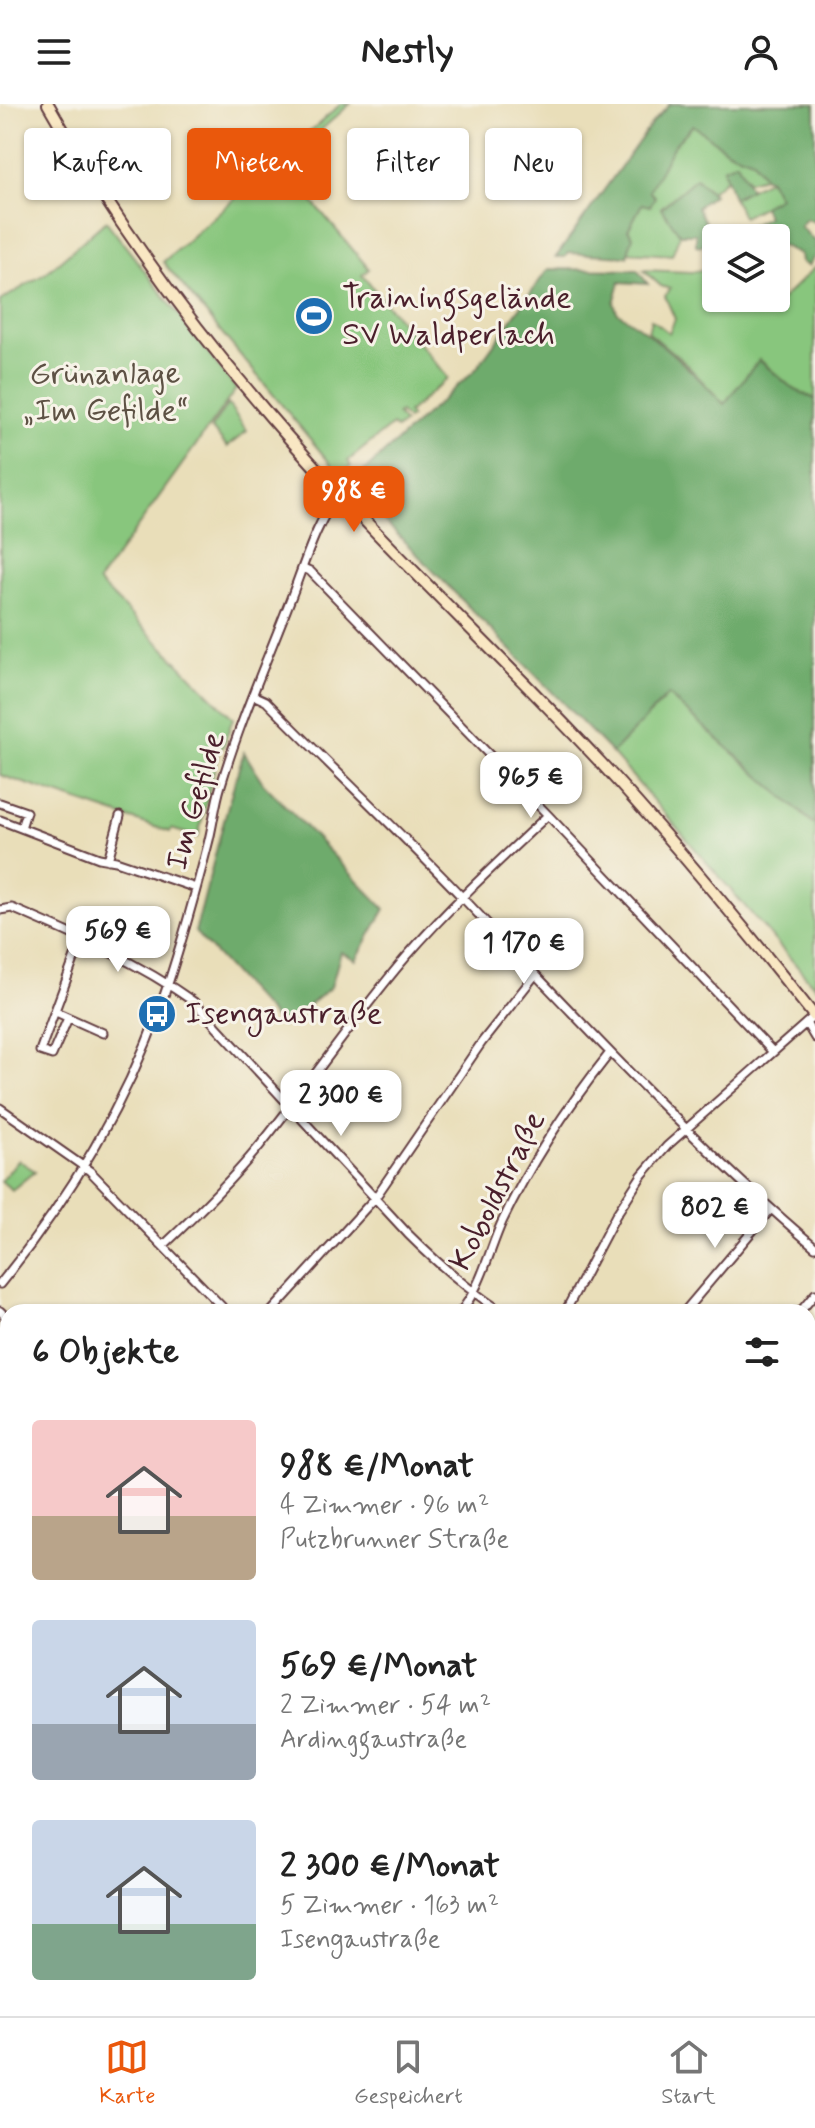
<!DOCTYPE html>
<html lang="de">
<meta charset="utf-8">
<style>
:root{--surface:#fff;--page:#f2f2f2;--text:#222;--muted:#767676;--line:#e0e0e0;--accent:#ea580c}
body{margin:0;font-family:Mynerve,sans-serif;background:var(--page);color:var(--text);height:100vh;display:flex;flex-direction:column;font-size:30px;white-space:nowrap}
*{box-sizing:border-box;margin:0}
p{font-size:26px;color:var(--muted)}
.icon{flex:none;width:44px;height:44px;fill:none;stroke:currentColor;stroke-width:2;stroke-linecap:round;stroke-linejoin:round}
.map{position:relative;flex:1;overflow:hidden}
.sheet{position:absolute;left:0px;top:1200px;width:816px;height:712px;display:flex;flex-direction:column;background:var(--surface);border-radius:24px 24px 0 0;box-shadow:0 2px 6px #0004}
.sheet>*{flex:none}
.banner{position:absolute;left:24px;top:24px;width:768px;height:72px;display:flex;gap:16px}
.tools{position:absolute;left:702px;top:120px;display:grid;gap:16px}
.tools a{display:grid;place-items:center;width:88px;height:88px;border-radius:8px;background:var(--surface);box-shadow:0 2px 6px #0004;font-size:40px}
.price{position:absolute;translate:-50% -68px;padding:0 18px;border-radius:16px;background:#fff;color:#222;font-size:26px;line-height:52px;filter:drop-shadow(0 2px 4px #0008)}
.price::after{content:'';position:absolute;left:50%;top:48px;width:24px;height:18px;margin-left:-12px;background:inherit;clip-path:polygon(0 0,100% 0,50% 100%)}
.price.on{background:var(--accent);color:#fff}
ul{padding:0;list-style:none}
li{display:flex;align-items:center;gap:24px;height:200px;padding:0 32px}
li span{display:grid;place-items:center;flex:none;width:224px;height:160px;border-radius:8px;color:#555}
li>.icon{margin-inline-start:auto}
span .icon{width:96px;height:96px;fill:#fffc;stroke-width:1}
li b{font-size:34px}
h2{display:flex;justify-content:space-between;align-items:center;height:96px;padding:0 32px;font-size:34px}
.tag{padding:0 28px;border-radius:8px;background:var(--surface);box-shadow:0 2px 6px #0004;font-size:28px;line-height:72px}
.tag.on{background:var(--accent);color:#fff}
header{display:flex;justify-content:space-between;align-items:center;height:104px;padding:0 32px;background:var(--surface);font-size:36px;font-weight:700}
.menu{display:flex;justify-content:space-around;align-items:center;height:112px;border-top:2px solid var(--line);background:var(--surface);font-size:22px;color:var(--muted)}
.menu a{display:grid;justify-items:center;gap:4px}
.menu .on{color:var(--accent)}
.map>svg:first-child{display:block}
.green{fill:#88c67d;stroke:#697254;stroke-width:2}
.forest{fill:#6eab6c;stroke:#5c654c;stroke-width:2}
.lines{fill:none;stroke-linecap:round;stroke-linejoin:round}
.minor-casing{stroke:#623c40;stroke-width:11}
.secondary-casing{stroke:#623c40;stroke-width:14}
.minor{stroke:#fff;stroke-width:7}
.secondary{stroke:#f9e7c3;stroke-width:10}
.labels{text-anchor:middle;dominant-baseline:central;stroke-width:6;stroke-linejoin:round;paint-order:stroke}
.poi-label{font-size:32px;fill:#4a1f2b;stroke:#f7f3e8;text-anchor:start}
.park-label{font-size:32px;fill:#5d5144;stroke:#f7f3e8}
.street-label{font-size:32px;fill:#4a1f2b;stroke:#f7f3e8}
</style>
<header><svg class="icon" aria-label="menu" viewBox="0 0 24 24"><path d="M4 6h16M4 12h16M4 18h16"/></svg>Nestly<svg class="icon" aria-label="person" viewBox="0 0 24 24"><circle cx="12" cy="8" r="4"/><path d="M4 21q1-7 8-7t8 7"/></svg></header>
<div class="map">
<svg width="815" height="1912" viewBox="0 0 815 1912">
<rect width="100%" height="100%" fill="#f7f3e8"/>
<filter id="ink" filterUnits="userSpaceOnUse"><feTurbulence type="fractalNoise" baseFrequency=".0125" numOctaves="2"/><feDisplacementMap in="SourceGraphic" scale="16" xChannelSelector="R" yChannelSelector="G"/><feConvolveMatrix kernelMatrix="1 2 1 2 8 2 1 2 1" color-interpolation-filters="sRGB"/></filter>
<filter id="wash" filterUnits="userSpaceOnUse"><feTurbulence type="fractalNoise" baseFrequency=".006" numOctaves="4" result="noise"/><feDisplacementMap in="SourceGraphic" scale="32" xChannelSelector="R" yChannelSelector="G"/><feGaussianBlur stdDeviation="1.8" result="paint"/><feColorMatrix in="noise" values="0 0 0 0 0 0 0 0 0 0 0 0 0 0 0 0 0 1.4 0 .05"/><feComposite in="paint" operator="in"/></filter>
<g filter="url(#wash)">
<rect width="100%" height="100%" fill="#e9deb9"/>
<path class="green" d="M341 0H350L282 61 369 165 362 171 448 274 408 309 411 313 407 316 400 308 397 310 404 319 396 325 392 321 348 357 351 362 340 371 163 158Z
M693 21 728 47 753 56 764 73 748 77 736 58 723 64 726 75 710 88 696 75 662 103 680 130 672 151 627 148 633 132 628 126 642 99 650 102 655 93 648 87 674 41Z
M769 75 779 94 743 113 733 94Z
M106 117 236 285 98 478 233 614 223 643 219 646 198 733 171 725 170 728 0 671V197L46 169Z
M716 163V167L712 168 716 176V194H742L753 201 760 194 779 198 815 163V295L793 285 760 256 724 300 684 258 648 228 651 215 669 229 675 215 665 192 670 185 661 182 643 166 692 168Z
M228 300 247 327 227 343 211 324Z
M668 591 815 721V883L612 649Z
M18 1056 35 1067 12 1086 1 1077Z
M815 1771V1855L808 1865V1784Z
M733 1904H803L798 1912H728Z"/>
<path class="forest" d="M670 0H815V118L806 115 800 122 815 138V152L808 162 801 158 800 150 776 139V134H726L767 113 763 102 779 93 769 75 764 73 753 56 728 47 693 21 674 41 649 87 655 93 650 102 642 100 628 126 633 132 627 152 568 149 565 153H556L653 18Z
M737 58 750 85 733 94 723 64Z
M696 74 713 91 697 103 713 133 700 142 696 141V130H680L661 104Z
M548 165 637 166 648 180 620 178 614 199 617 208C659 235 689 264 724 300L759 256 793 285 815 295V721L668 591 612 649 349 381 476 265Z
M244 648 263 679 385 805 356 856 341 848 331 883 282 923 195 828C212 768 224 707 244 648Z"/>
</g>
<g filter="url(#ink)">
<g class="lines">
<defs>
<path id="minor" d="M303 464 310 467 548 711 773 948
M253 591 266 597C331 663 399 727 463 794 577 914 688 1035 815 1143
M0 699 26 708 21 724
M0 716 99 754 116 757 196 784
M108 756 120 712
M0 806 12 804C75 831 138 858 194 898L408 1130C437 1159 467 1185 502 1208
M56 908 103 929
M68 914 52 951 40 947 82 834
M806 919 815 934
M0 1004 90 1067 227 1208
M163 1142C196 1111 228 1080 257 1045 308 983 353 915 406 853 450 802 499 757 548 711
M0 1180C73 1090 132 990 168 880 183 834 196 787 208 740 213 721 215 700 221 681 240 617 267 556 291 494 302 466 319 410 340 390
M0 1207 8 1215
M271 1208 375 1094 482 938 535 871
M460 1208C481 1184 489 1147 502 1118 531 1057 567 1003 609 950
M565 1208 616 1111 642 1071 667 1042 814 912
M684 1208 771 1105
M800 1208 815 1190
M808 1335 815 1325
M0 1347 8 1355
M808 1433 815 1439
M0 1474 8 1466
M808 1489 815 1479
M0 1490 8 1498
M0 1588 8 1584
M808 1620 815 1610
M808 1736 815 1742
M808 1774 815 1761
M808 1874 815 1865
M808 1883 815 1887
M0 1892 8 1900
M12 1904 20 1912
M135 1904 145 1912
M381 1904 391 1912
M535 1904 546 1912
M683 1904 693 1912
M72 1912 75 1904
M171 1912 176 1904
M289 1912 294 1904
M395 1912 401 1904
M722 1912 727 1904"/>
<path id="secondary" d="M48 0C126 139 227 269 336 386 422 479 515 566 601 659 676 740 746 826 815 913"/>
</defs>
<use href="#minor" class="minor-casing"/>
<use href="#secondary" class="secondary-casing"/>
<use href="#minor" class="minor"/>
<use href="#secondary" class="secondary"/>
</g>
</g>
<defs>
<symbol id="stadium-disc" viewBox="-11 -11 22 22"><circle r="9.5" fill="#1f6fb2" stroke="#f7f3e8"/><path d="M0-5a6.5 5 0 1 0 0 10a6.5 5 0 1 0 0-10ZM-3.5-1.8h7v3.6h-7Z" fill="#fff"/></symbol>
<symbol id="bus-disc" viewBox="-11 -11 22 22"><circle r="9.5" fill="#1f6fb2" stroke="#f7f3e8"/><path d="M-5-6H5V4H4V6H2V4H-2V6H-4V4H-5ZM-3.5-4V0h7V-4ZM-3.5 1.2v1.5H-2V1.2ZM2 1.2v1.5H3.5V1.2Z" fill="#fff"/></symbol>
</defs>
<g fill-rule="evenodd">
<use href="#stadium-disc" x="292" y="190" width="44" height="44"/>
<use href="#bus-disc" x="135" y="888" width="44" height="44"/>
</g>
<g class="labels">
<g class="poi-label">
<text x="342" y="194">Trainingsgelände<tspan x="342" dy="37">SV Waldperlach</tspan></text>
<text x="185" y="910">Isengaustraße</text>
</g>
<g class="park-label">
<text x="105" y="270">Grünanlage<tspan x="105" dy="37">„Im Gefilde“</tspan></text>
</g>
<g class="street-label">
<text transform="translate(196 697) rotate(-74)">Im Gefilde</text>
<text transform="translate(498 1087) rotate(-63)">Koboldstraße</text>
</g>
</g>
</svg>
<div class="tools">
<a><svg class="icon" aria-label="layers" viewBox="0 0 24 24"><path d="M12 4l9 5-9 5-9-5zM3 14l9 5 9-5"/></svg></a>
</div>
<b class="price on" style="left:354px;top:430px">988 €</b>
<b class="price" style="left:531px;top:716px">965 €</b>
<b class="price" style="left:118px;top:870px">569 €</b>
<b class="price" style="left:524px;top:882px">1 170 €</b>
<b class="price" style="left:341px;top:1034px">2 300 €</b>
<b class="price" style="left:715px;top:1146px">802 €</b>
<div class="banner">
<a class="tag">Kaufen</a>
<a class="tag on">Mieten</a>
<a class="tag">Filter</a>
<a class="tag">Neu</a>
</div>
<section class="sheet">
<h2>6 Objekte<svg class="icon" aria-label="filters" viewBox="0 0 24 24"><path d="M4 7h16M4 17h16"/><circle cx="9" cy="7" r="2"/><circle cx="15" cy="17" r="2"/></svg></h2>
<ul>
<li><span style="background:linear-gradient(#f6c9c9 60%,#b9a48a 0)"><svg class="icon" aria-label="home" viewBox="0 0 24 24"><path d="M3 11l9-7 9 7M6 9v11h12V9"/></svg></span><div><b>988 €/Monat</b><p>4 Zimmer · 96 m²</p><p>Putzbrunner Straße</p></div></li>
<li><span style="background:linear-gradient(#c9d6e8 65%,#9aa5b1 0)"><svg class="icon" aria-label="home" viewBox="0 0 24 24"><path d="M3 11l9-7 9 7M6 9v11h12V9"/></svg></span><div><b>569 €/Monat</b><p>2 Zimmer · 54 m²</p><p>Ardinggaustraße</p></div></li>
<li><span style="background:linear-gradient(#c9d6e8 65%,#7fa58c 0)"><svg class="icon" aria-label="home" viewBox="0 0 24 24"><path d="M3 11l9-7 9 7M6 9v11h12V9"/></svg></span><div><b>2 300 €/Monat</b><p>5 Zimmer · 163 m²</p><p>Isengaustraße</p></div></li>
</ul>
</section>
</div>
<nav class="menu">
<a class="on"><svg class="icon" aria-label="map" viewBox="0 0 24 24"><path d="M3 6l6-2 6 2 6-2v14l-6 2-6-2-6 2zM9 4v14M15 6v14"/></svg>Karte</a>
<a><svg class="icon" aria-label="saved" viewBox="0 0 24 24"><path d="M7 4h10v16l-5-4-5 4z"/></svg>Gespeichert</a>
<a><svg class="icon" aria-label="home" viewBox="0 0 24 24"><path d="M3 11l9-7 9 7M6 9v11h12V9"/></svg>Start</a>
</nav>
